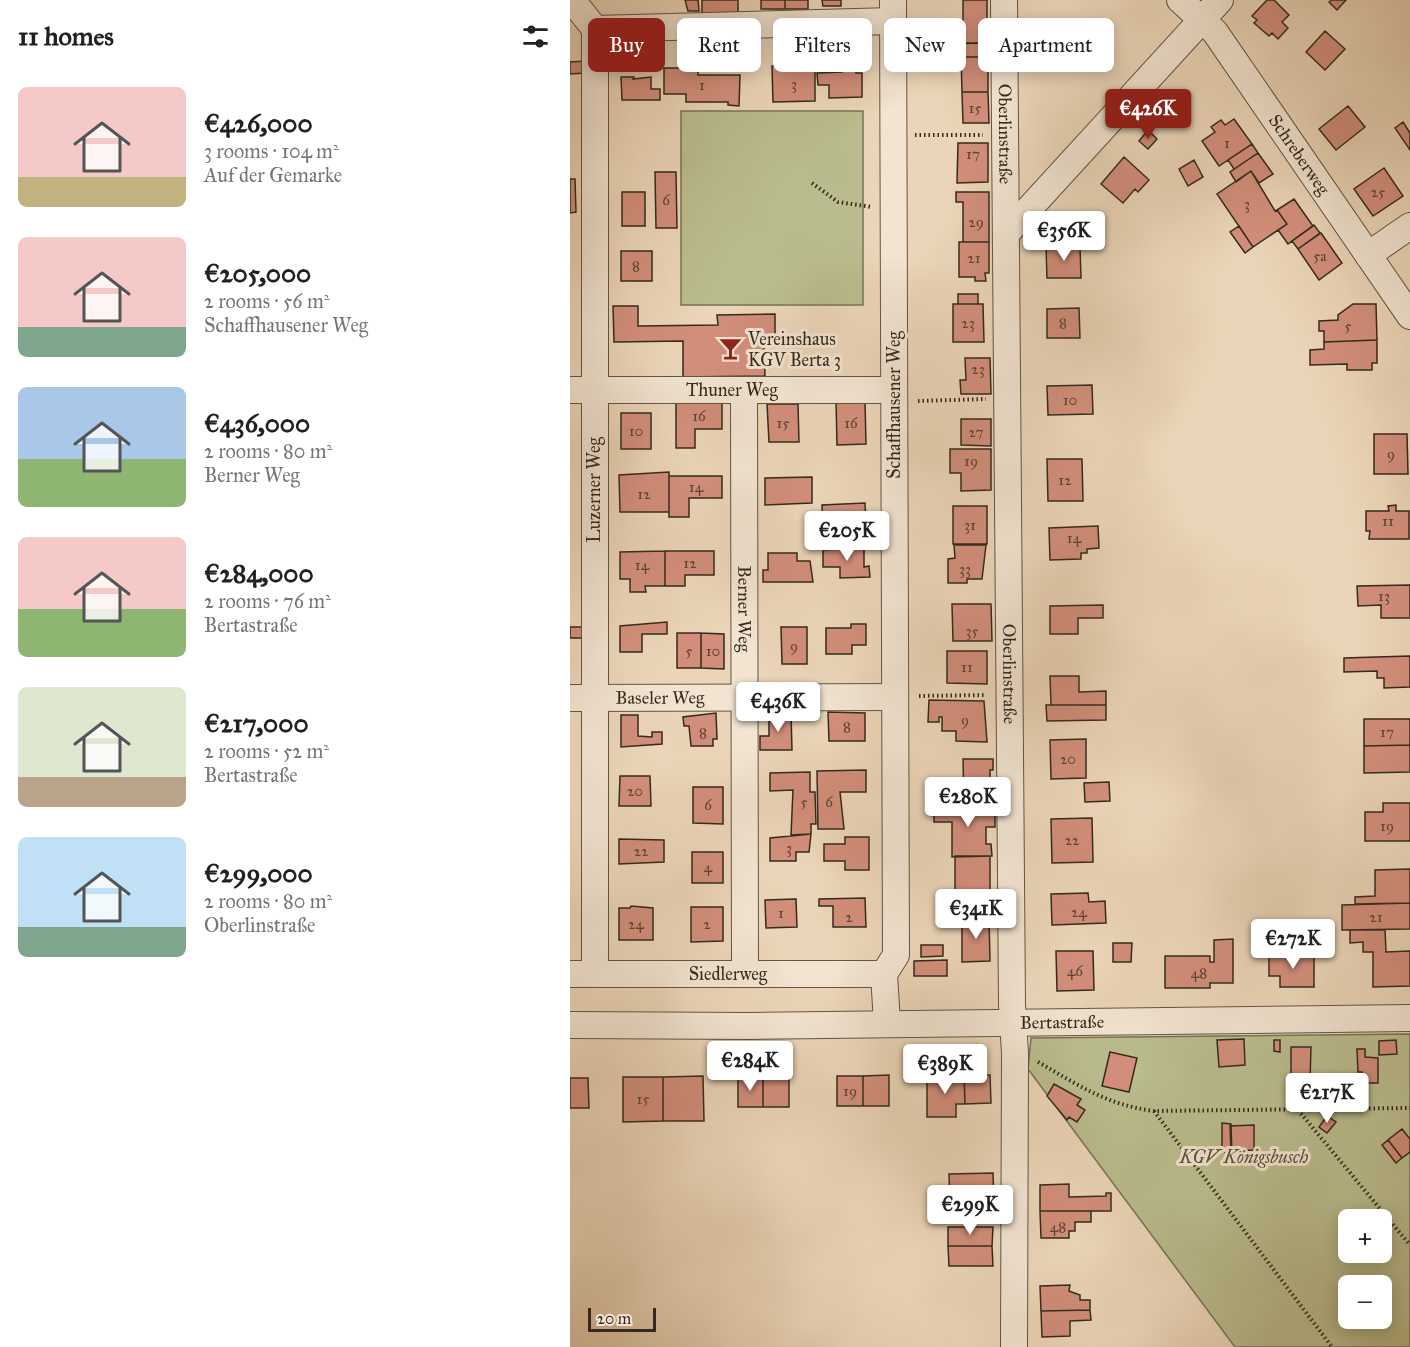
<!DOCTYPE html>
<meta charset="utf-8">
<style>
:root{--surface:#fff;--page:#f6f6f6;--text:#202124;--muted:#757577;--accent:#8f2418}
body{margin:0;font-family:"IM FELL Great Primer",serif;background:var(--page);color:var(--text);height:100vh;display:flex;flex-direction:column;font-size:22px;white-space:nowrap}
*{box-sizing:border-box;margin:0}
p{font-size:20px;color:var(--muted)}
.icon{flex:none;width:33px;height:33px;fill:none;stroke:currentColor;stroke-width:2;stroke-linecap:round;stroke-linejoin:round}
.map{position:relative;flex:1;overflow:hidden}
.drawer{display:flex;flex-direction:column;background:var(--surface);width:570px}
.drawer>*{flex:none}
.top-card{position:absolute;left:18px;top:18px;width:570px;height:54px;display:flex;gap:12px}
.buttons{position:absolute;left:768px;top:1209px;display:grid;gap:12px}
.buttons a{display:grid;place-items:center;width:54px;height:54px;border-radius:9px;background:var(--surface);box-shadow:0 3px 15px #0003;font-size:30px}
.scale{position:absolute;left:18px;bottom:15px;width:68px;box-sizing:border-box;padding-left:6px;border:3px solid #342a1d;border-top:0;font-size:16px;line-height:21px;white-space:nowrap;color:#342a1d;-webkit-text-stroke:4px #f2e4d1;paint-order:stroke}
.price{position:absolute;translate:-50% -51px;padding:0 14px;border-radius:6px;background:#fff;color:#222;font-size:20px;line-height:39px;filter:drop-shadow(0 2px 3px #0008)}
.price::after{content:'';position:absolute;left:50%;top:36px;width:18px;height:14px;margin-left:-9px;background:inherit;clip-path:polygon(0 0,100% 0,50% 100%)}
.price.selected{background:var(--accent);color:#fff}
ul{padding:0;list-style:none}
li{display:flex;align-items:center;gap:18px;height:150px;padding:0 18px}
li span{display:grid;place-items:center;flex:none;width:168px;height:120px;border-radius:9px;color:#555}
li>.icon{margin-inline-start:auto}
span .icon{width:72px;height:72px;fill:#fffc;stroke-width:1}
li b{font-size:26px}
h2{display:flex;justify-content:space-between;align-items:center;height:72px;padding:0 18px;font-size:26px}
.tag{padding:0 21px;border-radius:9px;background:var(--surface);box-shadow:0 3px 15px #0003;font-size:21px;line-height:54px}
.tag.selected{background:var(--accent);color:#fff}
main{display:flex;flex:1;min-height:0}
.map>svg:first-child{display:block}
.green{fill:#babc8d;stroke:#777355;stroke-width:1.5;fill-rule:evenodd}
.building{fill:#d28e7b;stroke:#342a1d;stroke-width:1.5}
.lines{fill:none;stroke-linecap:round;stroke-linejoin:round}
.minor-casing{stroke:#625544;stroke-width:28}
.path{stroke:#342a1d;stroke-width:4;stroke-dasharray:1.5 3;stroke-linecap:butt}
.minor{stroke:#f2e4d1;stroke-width:26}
.labels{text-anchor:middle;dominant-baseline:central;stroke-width:6;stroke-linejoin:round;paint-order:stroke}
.number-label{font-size:15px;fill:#5c4334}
.street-label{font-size:18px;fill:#342a1d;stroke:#f2e4d1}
.poi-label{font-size:18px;fill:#342a1d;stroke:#f2e4d1;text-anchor:start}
.park-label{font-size:18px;font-style:italic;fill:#564e39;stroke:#f2e4d1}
</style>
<main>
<section class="drawer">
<h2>11 homes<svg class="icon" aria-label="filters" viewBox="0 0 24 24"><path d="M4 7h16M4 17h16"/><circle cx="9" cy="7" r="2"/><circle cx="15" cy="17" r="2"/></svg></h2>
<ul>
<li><span style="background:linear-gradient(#f6c9c9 75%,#c2b280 0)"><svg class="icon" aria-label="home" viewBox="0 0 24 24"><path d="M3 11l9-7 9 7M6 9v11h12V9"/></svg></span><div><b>€426,000</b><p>3 rooms · 104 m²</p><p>Auf der Gemarke</p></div></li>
<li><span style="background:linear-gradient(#f6c9c9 75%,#7fa58c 0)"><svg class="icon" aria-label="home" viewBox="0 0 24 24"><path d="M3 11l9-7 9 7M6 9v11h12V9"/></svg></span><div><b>€205,000</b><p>2 rooms · 56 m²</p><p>Schaffhausener Weg</p></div></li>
<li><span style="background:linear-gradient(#a9c7e8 60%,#8fb573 0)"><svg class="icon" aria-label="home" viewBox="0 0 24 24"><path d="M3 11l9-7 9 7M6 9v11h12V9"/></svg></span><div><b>€436,000</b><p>2 rooms · 80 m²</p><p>Berner Weg</p></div></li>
<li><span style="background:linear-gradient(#f6c9c9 60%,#8fb573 0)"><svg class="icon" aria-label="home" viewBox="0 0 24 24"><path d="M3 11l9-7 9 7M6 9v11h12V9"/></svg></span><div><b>€284,000</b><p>2 rooms · 76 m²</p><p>Bertastraße</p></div></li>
<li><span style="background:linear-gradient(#dfe7d0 75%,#b9a48a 0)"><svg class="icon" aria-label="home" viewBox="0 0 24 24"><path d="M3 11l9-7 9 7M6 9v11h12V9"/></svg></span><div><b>€217,000</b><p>2 rooms · 52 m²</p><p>Bertastraße</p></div></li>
<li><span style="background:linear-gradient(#bfe0f5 75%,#7fa58c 0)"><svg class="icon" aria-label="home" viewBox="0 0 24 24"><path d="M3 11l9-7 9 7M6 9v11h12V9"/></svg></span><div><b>€299,000</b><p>2 rooms · 80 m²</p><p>Oberlinstraße</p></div></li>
</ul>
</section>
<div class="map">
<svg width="840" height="1347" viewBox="0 0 840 1347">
<rect width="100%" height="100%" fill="#ebd5b8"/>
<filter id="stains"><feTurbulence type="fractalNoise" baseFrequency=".00333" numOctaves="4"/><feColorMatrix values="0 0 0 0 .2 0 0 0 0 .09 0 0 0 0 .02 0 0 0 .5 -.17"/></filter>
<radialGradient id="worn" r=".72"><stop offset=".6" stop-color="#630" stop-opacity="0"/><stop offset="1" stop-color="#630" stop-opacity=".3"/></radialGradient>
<path class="green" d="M111 111H293V305H111Z
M840 1034V1347H665L458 1069 461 1038ZM778 1220H812V1252H778ZM778 1286H812V1318H778Z"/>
<path class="building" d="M115 0H128L129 11H118Z
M132 0H168V14L132 15Z
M191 0H215V9H191Z
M215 0H238V9H215Z
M252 0H271V6H253Z
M393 0H417V43H379V31H393Z
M697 0H704L719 15 712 22 718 28 708 39 702 33 699 36 684 23 687 20 682 16Z
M762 0H776L767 10 759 2Z
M755 31 775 49 755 70 736 52Z
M417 43 418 57H369V44Z
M391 57H418V92H392Z
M15 61V73L0 74V62Z
M202 66H245V101L203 102Z
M271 66H286V73H292V97L259 98V85H248L247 73 272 72Z
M94 68H128V75H170L169 106 158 105V102H116V94H94Z
M51 77H64L63 79 81 77V89H90V100H52Z
M392 92H418L419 123H393Z
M778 106 795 127 766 150 749 129Z
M664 119 682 144 649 166 632 141 645 132 641 127 651 120 655 125Z
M833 122 840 133V150L825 128Z
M578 130 587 139 578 149 569 141Z
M388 143H418V182L387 183Z
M682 144 688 153 664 169 658 160Z
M688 153 703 174 689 183 681 171 666 182 660 172Z
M554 157 579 180 568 192 565 189 553 203 531 184Z
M624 160 633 177 618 186 609 169Z
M814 168 833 196 803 216 784 189Z
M681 171 705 211 707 210 717 224 683 247 647 194Z
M85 172H106L107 228H86Z
M0 179H5L6 212 0 213Z
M52 192H75V226H52Z
M386 192H419V242H393V202H386Z
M724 199 743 226 718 244 708 230 717 224 707 210Z
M744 225 750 233 728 249 722 241Z
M669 226 683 247 675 253 660 232Z
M751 233 772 263 749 280 728 249Z
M389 242H419V273H415L416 281H405V277H389Z
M476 246H510L511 278H477Z
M51 251H82V281H51Z
M388 294H408V304H388Z
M383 304H413L414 342H383Z
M783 304H806L807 340 754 342V331H749V321L768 320V315Z
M43 306H68V326L148 325 147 315 205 314V344H194L195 376 113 377V341L44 342Z
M509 308 510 338H477V309Z
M807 340V363H802V370H777V364L740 365V350L754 349V342Z
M395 358H420L421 394H391L390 380H396Z
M522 385 523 414 478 415 477 386Z
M266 401H295L296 444 267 445Z
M106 403H152V429H125V448H106Z
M197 404H228L229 442H199Z
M51 413H81V449H51Z
M391 419H421V446L391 445Z
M804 434H837L838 474H804Z
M380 449H421V490L391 491V473H380Z
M477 459H512L513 501H478Z
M99 472V512H50L49 475Z
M99 476H152V498H119V517H99Z
M242 477V503L195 505V478Z
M295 503 296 525 273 526V536L253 537 252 505Z
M826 505V511H839V539H799L800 531H796V511H819L818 506Z
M383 506H417V544H383Z
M528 526 529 548 517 549V553H511V559L480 560 479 528Z
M384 545H416L412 579H397V583H378V559L385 558Z
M283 548H294V567L299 566 300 577 270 578V567H253V550Z
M95 551V586H75L76 592H60V579H50V552Z
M95 551H144V575H115V586H95Z
M198 553H227V561H240L243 582H193V570H198Z
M840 585V618H811V605L788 606 787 586Z
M382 604H421L422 641H383Z
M533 605V618H508V634H480V606Z
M97 622V634H72V652H50V626Z
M281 624H296V645H282V654H256V628H281Z
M0 627H14V638H0Z
M211 627H237V664H212Z
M107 633H131V668H107Z
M131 633 154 634V669L131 668Z
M377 651H417V684L377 683Z
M840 656V687L814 688V678H807V671L774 672V658Z
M480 676H509V692L536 691V705H481Z
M359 700 414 701 417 742 386 741V731H372V717H369V722H358Z
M476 705H536V720L477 721Z
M258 712 295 713V741H259Z
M146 713 147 739H143V746H121L119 726H114L113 717Z
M199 713H221L222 750H190V736H199Z
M51 715H68V736L82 737V732H92V744L51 747Z
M794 719H840V745L794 746Z
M516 739V778L481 779 480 740Z
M840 745V772L794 773V746Z
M393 759H423V770H420V806H394Z
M296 770V792H270L274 829H248L247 771Z
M240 772V792H245L246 824H241V834L221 835 223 790 200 791V773Z
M50 776H80L81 806H49Z
M539 782 540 801 515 802 514 783Z
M123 787H153V824L123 823Z
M813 803H840V841H795V812H813Z
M364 806H425V827H416V844H421L422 856 382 857V822H364Z
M522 818 523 862 482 863 481 819Z
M241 834 239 852H226V861H200V838Z
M275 837H299V870H275V861H254V844H275Z
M49 839 94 840V862L49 864Z
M122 852H153V883H122Z
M385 856H420V893L385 894Z
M840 869V903L785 904V897L805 896V870Z
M518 893 519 902 535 901 536 923 482 925 481 894Z
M295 898 296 927H263V906H249V899Z
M226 899 227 927 196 928 195 900Z
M840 903V929L772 930V905Z
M61 906 83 908V940H49V908H60Z
M121 907H153V941L121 942Z
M392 919H419L420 961 392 962Z
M780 930H815L816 952 840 951V986L803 987V952H793V942L780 943Z
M663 939V983H640V988H595V956H640V962H644V940Z
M543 943H562L561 962H543Z
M351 945H373V956L351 957Z
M486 951H523L524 990 487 991Z
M744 955V987H710V976H699V956Z
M377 960V976H344V961Z
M674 1039 675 1065 649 1067 647 1040Z
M704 1040H710V1052L704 1051Z
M826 1040 827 1054 809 1055V1041Z
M721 1047H741L740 1082H721Z
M787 1049H795V1057L808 1058V1083H792V1072H788Z
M540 1052 567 1058 559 1092 532 1086Z
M394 1069H414V1075H420L421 1103 395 1104Z
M319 1075V1106H293V1076Z
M394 1075 395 1104H386V1117H357V1076Z
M133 1076 134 1121H93V1077Z
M168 1076H193V1107H168Z
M193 1076H219V1107H193Z
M267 1076H293V1106H267Z
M53 1077H93V1121L53 1122Z
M0 1078H18L19 1108H0Z
M484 1084 511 1099 507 1105 515 1110 507 1122 499 1117 497 1120 477 1096Z
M757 1116 766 1122 757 1133 749 1127Z
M652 1123 661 1124 662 1156 652 1151Z
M684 1125V1150L661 1151 660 1126Z
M832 1129 840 1139V1152L832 1158 818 1140Z
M818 1140 832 1158 826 1163 812 1145Z
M423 1173 424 1206 380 1207 379 1174Z
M499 1184V1197L536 1196V1193H541V1211H470V1185Z
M470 1211H521V1222H505V1231H499V1238H471Z
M378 1227H423L422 1246H378Z
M378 1246H422L423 1266H379Z
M500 1285 499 1291 510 1295V1300H520V1310L471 1311 470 1286Z
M520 1310 521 1320 500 1321V1336L472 1337 471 1311Z"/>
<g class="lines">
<defs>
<g id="minor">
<path d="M2 0 25 29V974"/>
<path id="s1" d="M434 0 442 1005 445 1053 444 1347"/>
<path id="s2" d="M610 0 645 32 840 316"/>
<path d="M25 29 323 21"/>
<path d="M436 234 650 0"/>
<path d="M798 255 840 226"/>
<path id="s3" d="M0 390H324"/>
<path id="s4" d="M174 390 175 974"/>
<path id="s5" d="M0 698 324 697"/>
<path id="s6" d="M0 974H314"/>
<path d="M317 1023 314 974 326 955 323 0"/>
<path id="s7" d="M0 1025 179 1026 840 1018"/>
</g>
</defs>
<use href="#minor" class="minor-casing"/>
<path class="path" d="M345 135H413
M242 183 268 202 302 207
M348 401 416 399
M349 696 416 695
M468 1062C508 1085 537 1105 584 1111L840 1108
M728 1110 840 1245
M584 1111 762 1347"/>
<use href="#minor" class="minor"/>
</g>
<defs>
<symbol id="bar-bare" viewBox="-9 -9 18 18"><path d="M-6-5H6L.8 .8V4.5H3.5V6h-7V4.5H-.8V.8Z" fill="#8f2418" stroke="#f2e4d1" stroke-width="2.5" paint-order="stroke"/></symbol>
</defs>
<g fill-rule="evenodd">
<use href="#bar-bare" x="144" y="332" width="33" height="33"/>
</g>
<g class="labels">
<g class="number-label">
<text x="224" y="84">3</text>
<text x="132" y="85">1</text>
<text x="405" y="108">15</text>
<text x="657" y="143">1</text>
<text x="403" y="154">17</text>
<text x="808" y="192">25</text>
<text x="96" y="200">6</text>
<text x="677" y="204">3</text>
<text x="406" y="222">29</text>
<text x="750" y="256">5a</text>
<text x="404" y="258">21</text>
<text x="66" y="266">8</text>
<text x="398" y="323">23</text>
<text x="493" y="323">8</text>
<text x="778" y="326">5</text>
<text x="408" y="369">23</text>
<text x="500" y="400">10</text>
<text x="129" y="416">16</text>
<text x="213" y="423">15</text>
<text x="281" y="423">16</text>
<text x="66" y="431">10</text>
<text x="406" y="432">27</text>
<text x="821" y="454">9</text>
<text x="401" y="461">19</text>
<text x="495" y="480">12</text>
<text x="126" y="487">14</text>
<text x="74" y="494">12</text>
<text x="818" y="521">11</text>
<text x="400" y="525">31</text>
<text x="504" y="538">14</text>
<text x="120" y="563">12</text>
<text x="72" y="565">14</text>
<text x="395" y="569">33</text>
<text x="814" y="596">13</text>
<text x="402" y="631">35</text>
<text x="224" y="646">9</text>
<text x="119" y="651">5</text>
<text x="143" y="651">10</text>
<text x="397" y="667">11</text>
<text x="395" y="720">9</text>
<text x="277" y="727">8</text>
<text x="817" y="732">17</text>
<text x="133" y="733">8</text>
<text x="498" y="759">20</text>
<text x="65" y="791">20</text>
<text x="234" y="802">5</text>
<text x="259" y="802">6</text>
<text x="138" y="805">6</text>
<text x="817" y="826">19</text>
<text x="502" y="840">22</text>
<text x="219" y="848">3</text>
<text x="71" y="851">22</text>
<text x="138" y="867">4</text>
<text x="509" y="912">24</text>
<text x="211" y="913">1</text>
<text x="279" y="917">2</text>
<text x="806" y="917">21</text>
<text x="66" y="924">24</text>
<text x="137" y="924">2</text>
<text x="505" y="971">46</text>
<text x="629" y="973">48</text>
<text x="280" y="1091">19</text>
<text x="73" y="1099">15</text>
<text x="488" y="1227">48</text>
</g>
<g class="street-label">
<text stroke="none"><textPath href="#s1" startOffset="134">Oberlinstraße</textPath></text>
<text stroke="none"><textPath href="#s2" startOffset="196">Schreberweg</textPath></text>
<text stroke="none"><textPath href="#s3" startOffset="162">Thuner Weg</textPath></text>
<text transform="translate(324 405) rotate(-90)">Schaffhausener Weg</text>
<text transform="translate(24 490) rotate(-90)">Luzerner Weg</text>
<text stroke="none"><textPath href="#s4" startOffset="219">Berner Weg</textPath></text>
<text stroke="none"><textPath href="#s1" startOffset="674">Oberlinstraße</textPath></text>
<text stroke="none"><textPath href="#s5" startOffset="90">Baseler Weg</textPath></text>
<text stroke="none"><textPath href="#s6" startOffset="158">Siedlerweg</textPath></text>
<text stroke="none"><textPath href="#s7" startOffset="492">Bertastraße</textPath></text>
</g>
<g class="poi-label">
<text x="178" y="339">Vereinshaus<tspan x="178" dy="21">KGV Berta 3</tspan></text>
</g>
<g class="park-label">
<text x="674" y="1157">KGV Königsbusch</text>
</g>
</g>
<rect width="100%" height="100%" filter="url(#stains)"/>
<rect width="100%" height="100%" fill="url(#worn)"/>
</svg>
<div class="buttons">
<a>+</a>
<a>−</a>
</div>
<div class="scale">20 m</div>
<b class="price selected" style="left:578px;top:140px">€426K</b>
<b class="price" style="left:494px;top:262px">€356K</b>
<b class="price" style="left:277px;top:562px">€205K</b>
<b class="price" style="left:208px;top:733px">€436K</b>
<b class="price" style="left:398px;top:828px">€280K</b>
<b class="price" style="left:406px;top:940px">€341K</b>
<b class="price" style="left:723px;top:970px">€272K</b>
<b class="price" style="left:180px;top:1092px">€284K</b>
<b class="price" style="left:375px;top:1095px">€389K</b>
<b class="price" style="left:757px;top:1124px">€217K</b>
<b class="price" style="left:400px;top:1236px">€299K</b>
<div class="top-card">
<a class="tag selected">Buy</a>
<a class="tag">Rent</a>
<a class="tag">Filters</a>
<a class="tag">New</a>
<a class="tag">Apartment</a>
</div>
</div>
</main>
